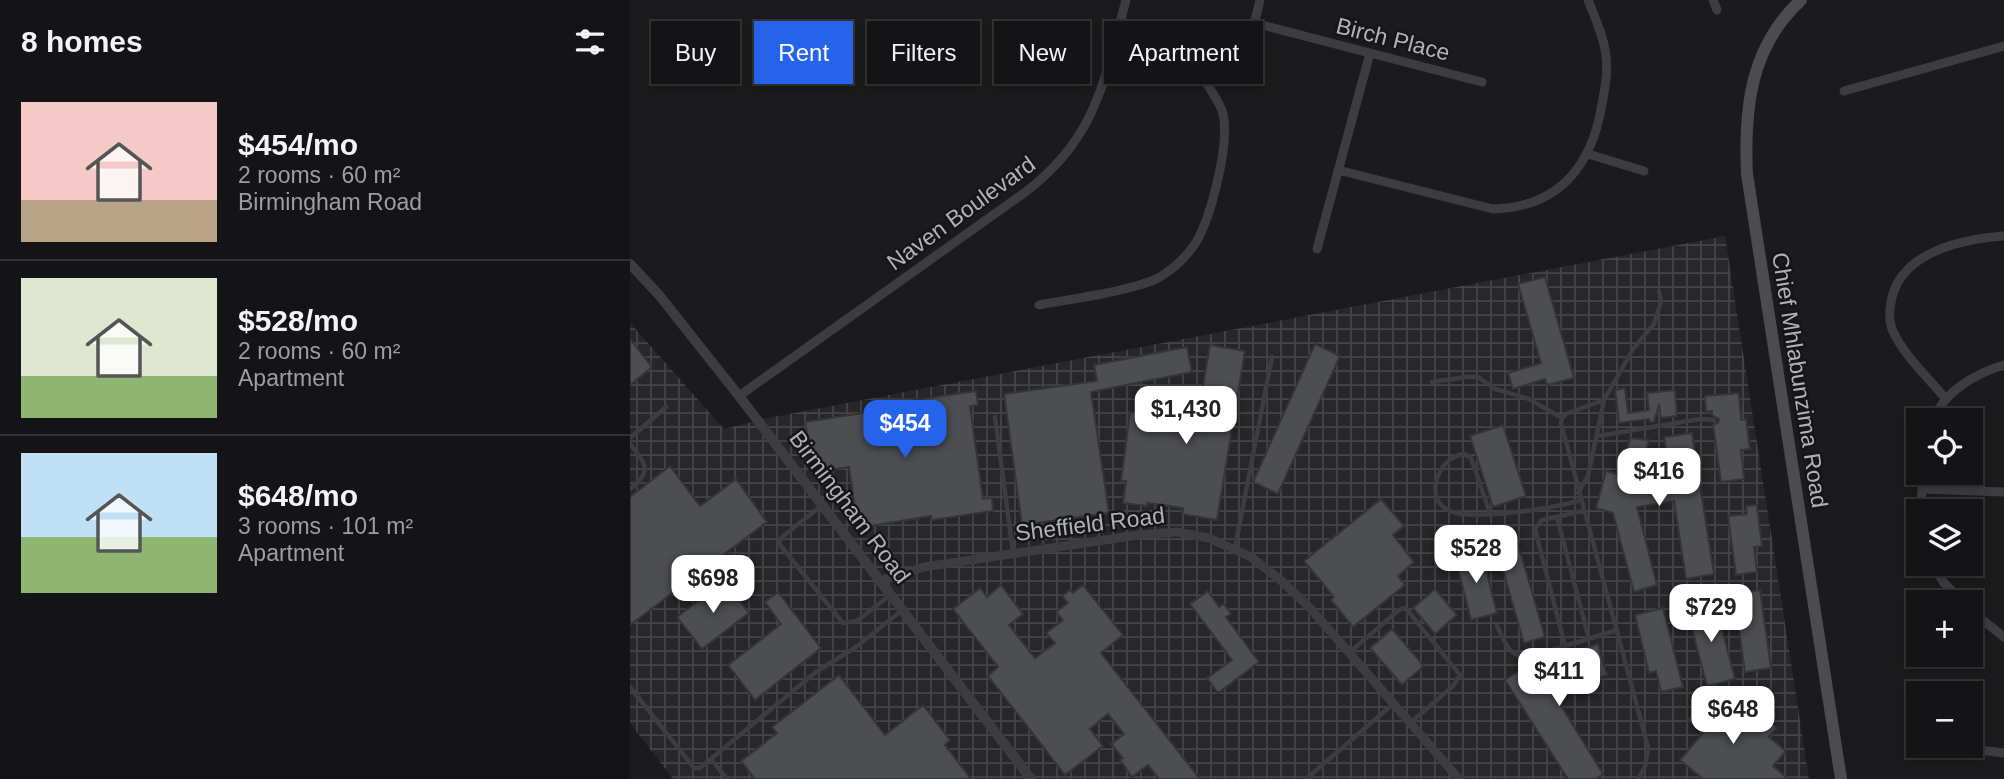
<!DOCTYPE html>
<meta charset="utf-8">
<style>
:root{--surface:#141416;--page:#212123;--text:#f1f3f6;--muted:#9d9ea1;--line:#333335;--accent:#2563eb}
body{margin:0;font-family:Helvetica,sans-serif;background:var(--page);color:var(--text);height:100vh;display:flex;flex-direction:column;font-size:26px;white-space:nowrap}
*{box-sizing:border-box;margin:0}
p{font-size:23px;color:var(--muted)}
.icon{flex:none;width:38px;height:38px;fill:none;stroke:currentColor;stroke-width:2;stroke-linecap:round;stroke-linejoin:round}
.map{position:relative;flex:1;overflow:hidden}
.details{display:flex;flex-direction:column;background:var(--surface);width:630px}
.details>*{flex:none}
.top-card{position:absolute;left:21px;top:21px;width:665px;height:63px;display:flex;gap:14px}
.fabs{position:absolute;left:1276px;top:408px;display:grid;gap:14px}
.fabs a{display:grid;place-items:center;width:77px;height:77px;border-radius:0px;background:var(--surface);box-shadow:0 4px 10px #0003,0 0 0 2px var(--line);font-size:35px}
.price{position:absolute;translate:-50% -60px;padding:0 16px;border-radius:14px;background:#fff;color:#222;font-size:23px;line-height:46px;filter:drop-shadow(0 2px 4px #0008)}
.price::after{content:'';position:absolute;left:50%;top:42px;width:21px;height:16px;margin-left:-10px;background:inherit;clip-path:polygon(0 0,100% 0,50% 100%)}
.price.selected{background:var(--accent);color:#fff}
ul{padding:0;list-style:none}
li{display:flex;align-items:center;gap:21px;height:175px;padding:0 21px}
li+li{border-top:2px solid var(--line)}
li span{display:grid;place-items:center;flex:none;width:196px;height:140px;border-radius:0px;color:#555}
li>.icon{margin-inline-start:auto}
span .icon{width:84px;height:84px;fill:#fffc;stroke-width:1}
li b{font-size:30px}
h2{display:flex;justify-content:space-between;align-items:center;height:84px;padding:0 21px;font-size:30px}
.tag{padding:0 24px;border-radius:0px;background:var(--surface);box-shadow:0 4px 10px #0003,0 0 0 2px var(--line);font-size:24px;line-height:63px}
.tag.selected{background:var(--accent);color:#fff}
main{display:flex;flex:1;min-height:0}
.map>svg:first-child{display:block}
.industrial{fill:url(#industrial-grid)}
.building{fill:#4d4e52;stroke:#353538;stroke-width:2}
.lines{fill:none;stroke-linecap:round;stroke-linejoin:round}
.service{stroke:#3c3d41;stroke-width:4.5}
.minor{stroke:#3c3d41;stroke-width:9}
.tertiary{stroke:#3c3d41;stroke-width:10}
.secondary{stroke:#4b4c51;stroke-width:12}
.labels{text-anchor:middle;dominant-baseline:central;stroke-width:5;stroke-linejoin:round;paint-order:stroke}
.street-label{font-size:23px;fill:#afb2bb;stroke:#161618}
</style>
<main>
<section class="details">
<h2>8 homes<svg class="icon" aria-label="filters" viewBox="0 0 24 24"><path d="M4 7h16M4 17h16"/><circle cx="9" cy="7" r="2"/><circle cx="15" cy="17" r="2"/></svg></h2>
<ul>
<li><span style="background:linear-gradient(#f6c9c9 70%,#b9a48a 0)"><svg class="icon" aria-label="home" viewBox="0 0 24 24"><path d="M3 11l9-7 9 7M6 9v11h12V9"/></svg></span><div><b>$454/mo</b><p>2 rooms · 60 m²</p><p>Birmingham Road</p></div></li>
<li><span style="background:linear-gradient(#dfe7d0 70%,#8fb573 0)"><svg class="icon" aria-label="home" viewBox="0 0 24 24"><path d="M3 11l9-7 9 7M6 9v11h12V9"/></svg></span><div><b>$528/mo</b><p>2 rooms · 60 m²</p><p>Apartment</p></div></li>
<li><span style="background:linear-gradient(#bfe0f5 60%,#8fb573 0)"><svg class="icon" aria-label="home" viewBox="0 0 24 24"><path d="M3 11l9-7 9 7M6 9v11h12V9"/></svg></span><div><b>$648/mo</b><p>3 rooms · 101 m²</p><p>Apartment</p></div></li>
</ul>
</section>
<div class="map">
<svg width="1374" height="779" viewBox="0 0 1374 779">
<defs>
<pattern id="industrial-grid" width="8" height="8" patternUnits="userSpaceOnUse" patternTransform="scale(1.75)"><rect width="8" height="8" fill="#27272a"/><path d="M0 4h8M4 0v8" fill="none" stroke="#444447"/></pattern>
</defs>
<rect width="100%" height="100%" fill="#1b1b1d"/>
<path class="industrial" d="M1095 236 1179 779H43L0 723V323L94 429 133 419Z"/>
<path class="building" d="M915 277 944 378 917 385 915 379 883 389 878 373 911 363 888 284Z
M0 339 22 367 0 385Z
M685 344 710 356 648 494 623 482Z
M580 345 615 351 587 520 552 514 553 508 517 503V506L493 503 496 481H491L500 412 527 415 526 423 566 428Z
M557 347 562 372 461 392 479 513 392 525 374 394 467 381 464 365Z
M995 388 998 413 1019 410 1017 393 1045 390 1047 416 1031 418 1029 404 1024 422H1020L1019 419 989 423 985 390Z
M346 391 348 405 340 406 353 499 362 498 363 511 302 520 301 516 228 528 219 467 183 473 175 422 285 405 284 400Z
M1109 393 1111 420 1116 419 1120 449 1111 450 1114 479 1091 482 1083 425 1088 423 1089 419 1082 415V411L1076 412 1075 396Z
M873 425 896 496 863 507 840 436Z
M1062 433 1084 574 1056 579 1044 501 1007 507 1027 585 1004 592 983 513 966 508 976 471 990 475 1000 438 1019 440 1008 480 1040 475 1034 437Z
M40 466 70 506 106 479 137 522 0 625V497Z
M751 499 774 526 763 535 784 562 768 576 775 585 723 627 701 600 704 597 674 561Z
M1127 505 1132 546 1124 547 1127 572 1106 575 1098 516 1117 514 1116 506Z
M886 537 915 637 894 643 865 543Z
M851 550 867 613 841 620 825 557Z
M94 581 119 613 72 649 47 617Z
M371 585 393 614 379 625 405 658 425 643 416 633 433 620 426 612 438 603 432 596 440 590 443 593 453 585 493 635 471 653 570 779H529L518 765 502 777 490 760 493 758 481 744 494 734 478 714 460 729 473 746 435 775 358 676 368 667 323 609 350 588 357 597Z
M805 589 827 615 805 634 783 608Z
M1130 590 1141 668 1115 672 1104 594Z
M578 591 589 607 594 604 601 614 596 617 629 662 588 693 577 678 602 660 560 604Z
M148 592 191 648 125 700 98 665 151 624 135 602Z
M1084 599 1105 679 1077 686 1060 621 1066 619 1062 605Z
M1033 608 1053 687 1031 692 1026 671 1019 673 1005 615Z
M762 629 794 666 772 685 740 648Z
M968 644 977 675 956 682 953 672 917 683 973 774 966 779H938L875 680 903 662 904 664Z
M209 675 255 735 293 705 320 740 315 745 341 779H125L111 761 147 733 142 727Z
M1076 700 1092 715 1101 705 1112 716 1121 705 1147 728 1139 737 1156 751 1143 766 1158 779H1073L1050 760 1073 733 1058 720Z"/>
<g class="lines">
<path class="service" d="M802 382 836 377H848L865 389 899 399 932 418
M974 400 936 414 932 418 931 423 1018 747 1015 767 1008 779
M365 417 383 553
M968 436 1070 419 1084 420
M0 438 36 407
M0 444C16 464 23 471 0 489
M948 493 958 476 974 400 1003 349 1024 324 1031 302 1029 291
M191 506 152 537 149 541 151 546 213 623 227 621 259 596
M860 513 841 458 834 454C808 457 792 499 820 511 842 521 926 508 951 500
M927 517 959 639
M605 548 642 357
M867 626C877 646 878 658 903 656L987 630
M935 646 905 529 912 520 953 511
M720 652 769 610 774 608 778 611 830 675 823 686 780 723
M0 687 60 763 64 768H70L186 672 226 647 271 611
M81 759 97 779
M676 779 763 704"/>
<path class="minor" d="M1083 0 1087 10
M624 23 852 82
M477 70C523 78 589 101 616 47 623 32 626 16 630 0
M1214 91 1374 46
M958 154 1014 171
M708 170 863 209C929 207 962 166 972 104 975 88 978 73 976 56 974 37 965 18 958 0
M687 249 740 53
M409 305C440 299 504 291 530 277 543 269 556 257 565 244 581 218 600 144 593 114 590 102 581 91 575 81
M109 396 394 193C466 139 474 82 496 0
M1315 398C1297 376 1273 355 1262 329 1258 318 1260 307 1262 297 1274 251 1333 239 1374 236
M1304 420C1313 392 1346 373 1374 365
M1292 489 1374 492
M1290 511 1294 472
M1302 564 1314 583 1333 602
M249 581 294 567 508 535 547 532 579 538 621 557 654 583 681 609 829 779
M1340 610 1374 637
M1281 740 1288 741
M1319 746 1374 753"/>
<path class="tertiary" d="M0 264 29 295 109 396 401 779"/>
<path class="secondary" d="M1171 0C1120 47 1114 109 1117 174L1211 779"/>
</g>
<g class="labels">
<g class="street-label">
<text transform="translate(763 39) rotate(14)">Birch Place</text>
<text transform="translate(331 213) rotate(-36)">Naven Boulevard</text>
<text transform="translate(1170 380) rotate(81)">Chief Mhlabunzima Road</text>
<text transform="translate(220 507) rotate(53)">Birmingham Road</text>
<text transform="translate(460 524) rotate(-7)">Sheffield Road</text>
</g>
</g>
</svg>
<div class="fabs">
<a><svg class="icon" aria-label="locate" viewBox="0 0 24 24"><circle cx="12" cy="12" r="6"/><path d="M12 2v4M12 18v4M2 12h4M18 12h4"/></svg></a>
<a><svg class="icon" aria-label="layers" viewBox="0 0 24 24"><path d="M12 4l9 5-9 5-9-5zM3 14l9 5 9-5"/></svg></a>
<a>+</a>
<a>−</a>
</div>
<b class="price" style="left:556px;top:446px">$1,430</b>
<b class="price selected" style="left:275px;top:460px">$454</b>
<b class="price" style="left:1029px;top:508px">$416</b>
<b class="price" style="left:846px;top:585px">$528</b>
<b class="price" style="left:83px;top:615px">$698</b>
<b class="price" style="left:1081px;top:644px">$729</b>
<b class="price" style="left:929px;top:708px">$411</b>
<b class="price" style="left:1103px;top:746px">$648</b>
<div class="top-card">
<a class="tag">Buy</a>
<a class="tag selected">Rent</a>
<a class="tag">Filters</a>
<a class="tag">New</a>
<a class="tag">Apartment</a>
</div>
</div>
</main>
